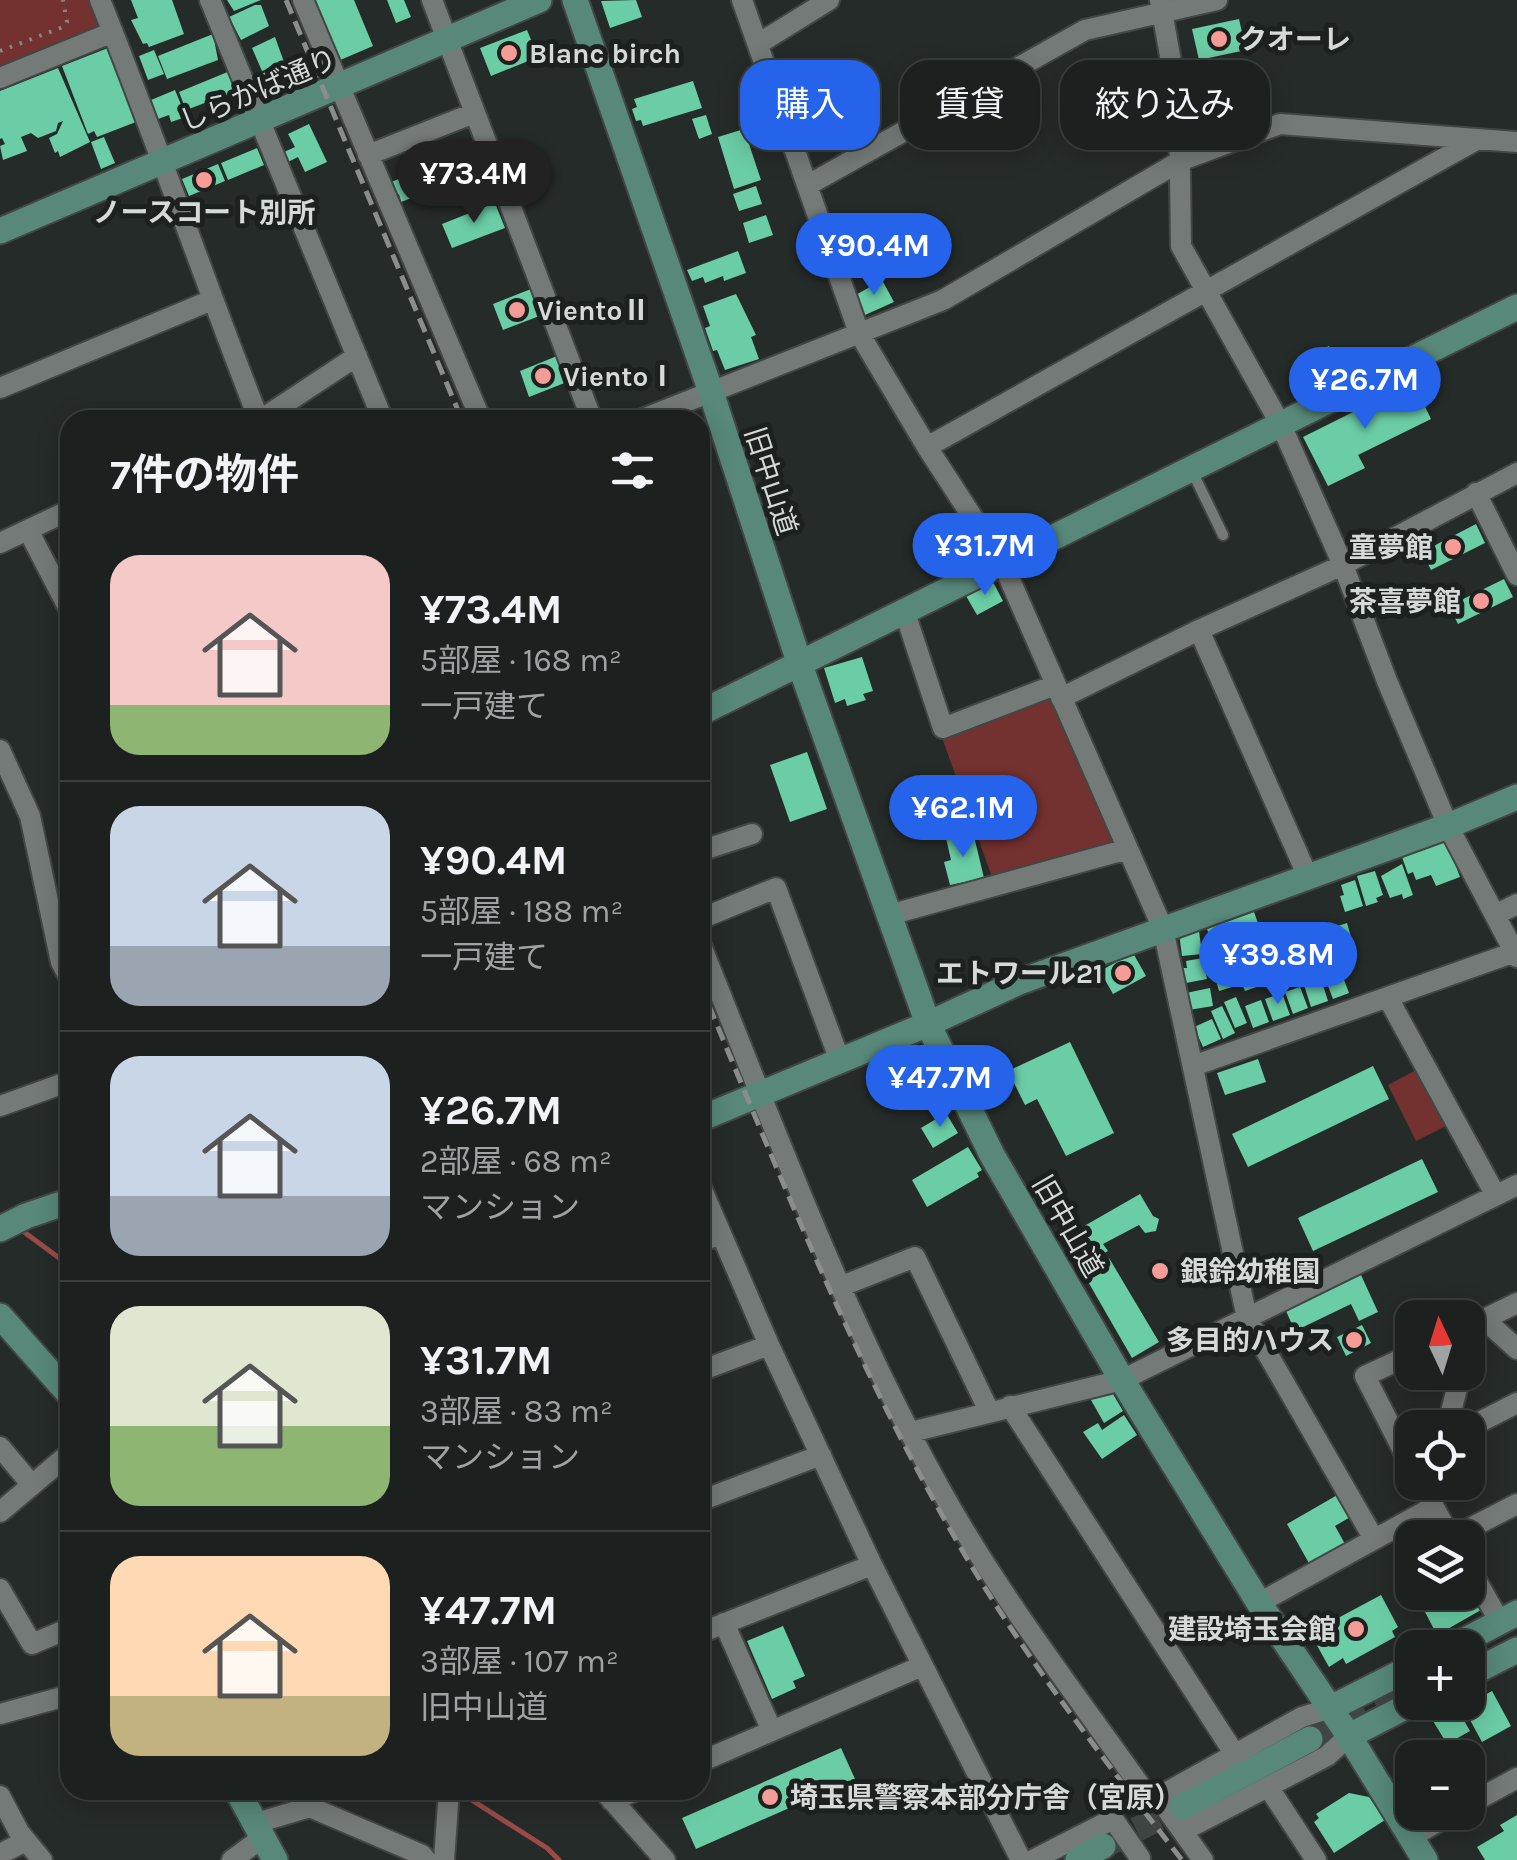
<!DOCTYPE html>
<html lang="ja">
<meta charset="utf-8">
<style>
:root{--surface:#1c201e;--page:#252827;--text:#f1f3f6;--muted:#a0a3a4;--line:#3a3e3c;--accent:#2563eb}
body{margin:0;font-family:Karla,"Noto Sans JP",sans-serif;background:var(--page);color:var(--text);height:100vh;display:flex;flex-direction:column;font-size:38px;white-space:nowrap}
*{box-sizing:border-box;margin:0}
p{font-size:32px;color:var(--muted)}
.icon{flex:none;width:55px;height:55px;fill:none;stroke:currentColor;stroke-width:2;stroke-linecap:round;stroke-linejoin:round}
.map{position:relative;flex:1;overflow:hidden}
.drawer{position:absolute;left:60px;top:410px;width:650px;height:1390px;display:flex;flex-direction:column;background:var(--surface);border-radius:30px;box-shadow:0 5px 25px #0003,0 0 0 2px var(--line)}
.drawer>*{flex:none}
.hud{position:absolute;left:740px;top:60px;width:625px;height:90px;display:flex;gap:20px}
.needle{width:65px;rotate:356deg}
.controls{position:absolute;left:1395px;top:1300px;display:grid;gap:20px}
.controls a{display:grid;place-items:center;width:90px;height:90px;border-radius:20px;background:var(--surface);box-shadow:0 5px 25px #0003,0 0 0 2px var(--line);font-size:50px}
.price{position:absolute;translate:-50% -85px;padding:0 22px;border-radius:35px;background:var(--accent);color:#fff;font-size:32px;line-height:65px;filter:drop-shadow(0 2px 5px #0008)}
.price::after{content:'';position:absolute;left:50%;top:60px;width:30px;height:22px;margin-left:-15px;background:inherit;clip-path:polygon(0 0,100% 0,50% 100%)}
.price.active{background:#222;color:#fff}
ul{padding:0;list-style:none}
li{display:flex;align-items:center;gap:30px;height:250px;padding:0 50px}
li+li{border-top:2px solid var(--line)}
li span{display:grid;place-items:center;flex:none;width:280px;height:200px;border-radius:30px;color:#555}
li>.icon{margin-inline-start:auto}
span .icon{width:120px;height:120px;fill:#fffc;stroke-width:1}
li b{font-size:42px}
h2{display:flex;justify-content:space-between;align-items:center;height:120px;padding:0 50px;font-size:42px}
.tag{padding:0 35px;border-radius:30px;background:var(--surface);box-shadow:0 5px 25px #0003,0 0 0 2px var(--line);font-size:35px;line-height:90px}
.tag.active{background:var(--accent);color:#fff}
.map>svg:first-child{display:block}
.green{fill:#73312f}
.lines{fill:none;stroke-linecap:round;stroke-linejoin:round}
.stream{stroke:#9b4a47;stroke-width:5}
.building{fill:#6acda5}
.secondary-tunnel{stroke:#3f4542;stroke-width:25;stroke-dasharray:25 12;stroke-linecap:butt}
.lane-casing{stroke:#424644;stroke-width:14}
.street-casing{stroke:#424644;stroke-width:24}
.secondary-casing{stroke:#424644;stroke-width:29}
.path{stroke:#848987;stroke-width:4;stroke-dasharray:2.5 8;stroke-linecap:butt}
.lane{stroke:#737a77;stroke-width:10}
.street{stroke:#737a77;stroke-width:20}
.secondary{stroke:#578879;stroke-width:25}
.rail{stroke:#898d8b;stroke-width:5;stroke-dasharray:15 8;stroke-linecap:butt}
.poi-dot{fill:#f59c96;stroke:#1c211f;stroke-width:4}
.labels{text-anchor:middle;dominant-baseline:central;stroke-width:10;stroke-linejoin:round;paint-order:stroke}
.poi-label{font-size:28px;font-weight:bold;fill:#d5d9d7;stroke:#1c211f;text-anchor:start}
.street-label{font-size:28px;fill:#d5d9d7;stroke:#1c211f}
</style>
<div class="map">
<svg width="1517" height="1860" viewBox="0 0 1517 1860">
<rect width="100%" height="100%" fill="#252b28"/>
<path class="green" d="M0 0H90L102 30 0 71Z
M1050 696 1117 844 992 877 941 735Z
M1420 1068 1447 1118 1446 1126 1416 1141 1388 1085Z"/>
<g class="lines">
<path class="stream" d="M20 1229 70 1266
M456 1790 547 1848 559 1860"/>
</g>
<path class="building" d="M131 0H172L184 34 149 47 147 43 143 44 131 20 138 18Z
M227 0H261L234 11Z
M313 0H354L373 46 338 61Z
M387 0H404L411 17 396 23Z
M636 0 642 17 610 28 601 1Z
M255 5H261L269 26 241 40 229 17Z
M1239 19 1246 50 1199 60 1192 29Z
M527 30 538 57 491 76 480 48Z
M213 34 218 60 167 79 158 56Z
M275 37 284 62 262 71 252 48Z
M108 48 136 122 97 137 94 131 88 134 62 66Z
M154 50 164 74 148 80 139 56Z
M287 64 294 81 259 96 251 78Z
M58 68 90 142 60 157 58 151 55 153 49 138 57 134 63 121 58 123 56 131 38 138 31 133 21 137 27 151 3 160 0 146 5 144 2 138 0 139V91Z
M230 71 234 92 186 110 179 92Z
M693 81 702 108 643 126 641 120 636 121 632 109 637 107 634 99Z
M175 90 186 117 171 122 169 115 158 119 151 100Z
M706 115 712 134 699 139 692 119Z
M309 124 327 162 305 172 298 157 288 162 284 152 295 147 288 134Z
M744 129 761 180 734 189 718 137Z
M104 137 115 163 101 169 91 142Z
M257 148 264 165 228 180 221 163Z
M477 149 483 171 401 202 399 194 396 196 391 182Z
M218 164 225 181 189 196 182 179Z
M756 186 762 204 739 211 733 194Z
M495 203 505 228 452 248 442 224Z
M766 215 773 235 749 243 743 223Z
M865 247 874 265 850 275 842 260Z
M738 251 746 273 724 281 723 276 705 283 703 277 692 281 687 270Z
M882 280 894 302 865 315 854 296Z
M531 289 542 315 503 330 493 304Z
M736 294 756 335 751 337 759 359 725 370 717 350 713 351 705 328 710 326 703 306Z
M1329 346 1342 371 1322 381 1309 356Z
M557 356 567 382 529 397 520 371Z
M1413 382 1431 419 1358 455 1365 468 1328 486 1303 437Z
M1476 524 1485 543 1431 570 1422 552Z
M1504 579 1513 597 1458 624 1449 606Z
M993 582 1003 601 977 615 966 596Z
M862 657 873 691 863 694 866 700 847 706 845 699 835 703 824 668Z
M807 752 827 809 790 822 770 765Z
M973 832 984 878 950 885 944 862 951 860 946 838Z
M1446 840 1460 877 1436 886 1431 875 1416 880 1413 872 1408 874 1402 857Z
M1402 864 1413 895 1403 899 1402 894 1390 898 1381 876Z
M1375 871 1383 895 1376 898 1378 902 1366 906 1357 876Z
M1355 880 1363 906 1345 912 1340 896 1344 895 1341 885Z
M1254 912 1267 948V942L1278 938 1280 944 1290 941 1287 934 1299 931 1301 938 1347 923 1357 958 1317 972 1315 967 1245 991 1242 984 1219 991 1212 967 1219 963 1207 929Z
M1199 931 1202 954 1182 956 1179 933Z
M1133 953 1146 976 1113 994 1100 971Z
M1203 958 1207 979 1186 983 1183 968H1187L1186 961Z
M1341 972 1349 993 1333 999 1325 978Z
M1321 979 1328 1001 1311 1007 1304 985Z
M1300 987 1308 1008 1293 1014 1285 992Z
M1210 988 1213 1006 1189 1010 1186 993Z
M1282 993 1290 1015 1273 1021 1265 999Z
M1236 997 1247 1023 1235 1028 1224 1002Z
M1261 1000 1269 1022 1253 1028 1245 1006Z
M1222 1006 1235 1033 1223 1039 1211 1011Z
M1212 1019 1221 1039 1203 1047 1194 1027Z
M1070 1042 1114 1133 1066 1156 1037 1099 1025 1105 1008 1071Z
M916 1044 924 1064 882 1080 874 1059Z
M1258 1059 1266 1082 1225 1095 1217 1073Z
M1373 1066 1389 1099 1248 1167 1232 1134Z
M946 1113 958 1133 933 1148 921 1128Z
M968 1147 982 1170 977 1173 979 1177 927 1207 912 1180Z
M1422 1159 1438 1192 1313 1251 1298 1218Z
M1140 1194 1153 1216 1159 1219 1156 1231 1145 1233 1139 1225 1103 1244 1108 1251 1082 1266 1065 1237Z
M1109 1258 1159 1342 1132 1358 1083 1273Z
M1361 1275 1378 1312 1359 1321 1351 1304 1295 1331 1286 1311Z
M1362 1325 1371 1343 1346 1356 1337 1337Z
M1110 1389 1123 1411 1104 1423 1091 1400Z
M1124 1415 1137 1435 1102 1459 1083 1432 1098 1423 1102 1430Z
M1339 1494 1352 1516 1335 1526 1345 1544 1310 1565 1287 1524Z
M1468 1586 1481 1610 1437 1635 1424 1610 1447 1598 1444 1592H1468Z
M1381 1595 1398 1627 1392 1631 1395 1637 1346 1664 1343 1658 1329 1667 1310 1633Z
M783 1626 805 1676 793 1681 796 1688 772 1699 747 1641Z
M1492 1691 1511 1726 1482 1742 1463 1707Z
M1457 1708 1470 1731 1447 1744 1433 1721Z
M841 1748 855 1779 696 1849 682 1818Z
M1349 1793 1369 1797 1385 1820 1334 1853 1314 1822 1319 1818 1316 1814Z
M1517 1815V1860H1485L1477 1847 1504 1831 1500 1825Z"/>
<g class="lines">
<path class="secondary-tunnel" d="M1468 1657 1487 1647
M1310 1739 1412 1686
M1103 1846 1182 1807"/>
<defs>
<path id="lane" d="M1192 471 1223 535"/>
<path id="street" d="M100 0C156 139 204 280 259 420
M210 0 383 420
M303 0 481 420
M432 0 592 420
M742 0 859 333 927 447 1003 564 1163 929 1247 1318 1517 1185
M1160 0 1179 106 1181 246 1282 427 1343 565 1387 681 1448 826 1517 957
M758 44 829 0
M0 78 113 32
M368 155 474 113
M808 185 1085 30 1217 0
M0 388 212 300
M260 420 357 356
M640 420 943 300 1182 160 1280 124 1517 142
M927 447 1478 139
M1476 493 1517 575
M28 530 70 611
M0 543 70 510
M905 613 943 728 1055 685
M1199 630 1308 877
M1061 698 1199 630 1343 565 1517 473
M0 750 30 816 61 962 70 979
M700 851 752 834
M1497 914 1517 904
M889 915 1128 849
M700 919 776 888 840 1061
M700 943C777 1134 849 1331 952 1510 1009 1608 1079 1699 1144 1791L1158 1797 1203 1860
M1388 998 1495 1194
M1193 1066 1515 952
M0 1106 70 1081
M700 1185 769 1345 872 1565 1021 1860
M700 1242 721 1234
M842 1286 915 1257 989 1411
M1485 1320 1517 1349
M1468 1327 1517 1303
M1412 1354 1365 1376 1412 1468
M700 1371 769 1345
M1010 1406 1234 1753
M1447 1428 1461 1372
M1468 1428 1517 1403
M911 1432 1122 1380 1247 1318 1374 1539
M0 1447 32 1485
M1420 1482 1451 1538
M700 1501 821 1455
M0 1512 70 1453
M1451 1538 1517 1504
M1468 1566 1500 1622
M0 1589 32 1644 70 1628
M1259 1603 1433 1507
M724 1623 772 1731
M700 1633 872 1565
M0 1714 70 1695
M700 1762 922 1666
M1269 1788 1316 1860
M603 1790 665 1860
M0 1796 19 1832 42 1860
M1158 1797 1302 1717 1331 1708
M612 1801 637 1790
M1468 1805 1517 1778
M253 1824 310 1807 422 1855 426 1860
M1183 1831 1327 1756 1349 1736
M1411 1837 1455 1812
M0 1854 26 1841
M232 1860 262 1838
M444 1860 449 1790
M1033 1860 1113 1819 1140 1858"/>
<path id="secondary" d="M575 0 711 392 800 665 928 1024 992 1155 1122 1380 1259 1603 1349 1736 1425 1860
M0 231 539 0
M700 713 1517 307
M700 1119 928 1024 1019 982 1448 826 1517 797
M0 1229 26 1216 70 1201
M0 1316 70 1395
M1450 1648 1517 1613
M1468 1675 1517 1650
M1331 1708 1412 1667
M1349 1736 1415 1702
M237 1790 275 1860
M1182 1807 1310 1739
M1078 1860 1103 1846"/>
</defs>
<use href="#lane" class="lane-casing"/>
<use href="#street" class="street-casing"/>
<use href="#secondary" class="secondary-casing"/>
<path class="path" d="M0 51 63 27 67 22 63 0"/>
<use href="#lane" class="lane"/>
<use href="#street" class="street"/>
<use href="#secondary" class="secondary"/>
<path class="rail" d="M286 0 462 420
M700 984C780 1176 857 1370 962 1550 1026 1659 1104 1760 1182 1860"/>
</g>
<g class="poi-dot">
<circle cx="1219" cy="39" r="10"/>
<circle cx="509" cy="53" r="10"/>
<circle cx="204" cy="180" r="10"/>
<circle cx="517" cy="310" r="10"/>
<circle cx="543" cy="376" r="10"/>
<circle cx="1453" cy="547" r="10"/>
<circle cx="1481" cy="601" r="10"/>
<circle cx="1123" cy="973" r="10"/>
<circle cx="1160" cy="1271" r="10"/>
<circle cx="1354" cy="1340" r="10"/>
<circle cx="1356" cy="1629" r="10"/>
<circle cx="770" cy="1797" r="10"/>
</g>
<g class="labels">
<g class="poi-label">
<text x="1239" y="39">クオーレ</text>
<text x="529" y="53">Blanc birch</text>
<text x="204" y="212" text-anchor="middle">ノースコート別所</text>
<text x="537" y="310">VientoⅡ</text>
<text x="563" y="376">VientoⅠ</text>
<text x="1433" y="547" text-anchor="end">童夢館</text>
<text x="1461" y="601" text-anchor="end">茶喜夢館</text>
<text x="1103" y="973" text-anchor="end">エトワール21</text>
<text x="1180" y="1271">銀鈴幼稚園</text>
<text x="1334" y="1340" text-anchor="end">多目的ハウス</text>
<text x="1336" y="1629" text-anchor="end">建設埼玉会館</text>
<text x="790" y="1797">埼玉県警察本部分庁舎（宮原）</text>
</g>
<g class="street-label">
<text transform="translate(258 90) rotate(-23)">しらかば通り</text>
<text transform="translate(771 481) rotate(72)">旧中山道</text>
<text transform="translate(1068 1226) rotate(60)">旧中山道</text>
</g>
</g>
</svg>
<div class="controls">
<a><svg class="needle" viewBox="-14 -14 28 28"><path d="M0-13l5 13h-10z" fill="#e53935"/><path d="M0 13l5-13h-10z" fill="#a0a3a4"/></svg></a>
<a><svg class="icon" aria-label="locate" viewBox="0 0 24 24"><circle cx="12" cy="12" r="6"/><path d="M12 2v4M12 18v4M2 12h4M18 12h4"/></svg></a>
<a><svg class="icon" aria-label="layers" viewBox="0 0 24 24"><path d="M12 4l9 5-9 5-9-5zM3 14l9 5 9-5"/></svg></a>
<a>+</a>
<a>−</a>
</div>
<b class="price active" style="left:474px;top:226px">¥73.4M</b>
<b class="price" style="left:874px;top:298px">¥90.4M</b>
<b class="price" style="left:1365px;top:432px">¥26.7M</b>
<b class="price" style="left:985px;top:598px">¥31.7M</b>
<b class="price" style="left:963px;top:860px">¥62.1M</b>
<b class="price" style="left:1278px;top:1007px">¥39.8M</b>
<b class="price" style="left:940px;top:1130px">¥47.7M</b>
<div class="hud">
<a class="tag active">購入</a>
<a class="tag">賃貸</a>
<a class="tag">絞り込み</a>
</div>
<section class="drawer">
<h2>7件の物件<svg class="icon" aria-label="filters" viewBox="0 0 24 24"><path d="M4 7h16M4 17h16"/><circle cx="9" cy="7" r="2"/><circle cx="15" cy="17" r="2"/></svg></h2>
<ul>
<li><span style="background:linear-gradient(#f6c9c9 75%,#8fb573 0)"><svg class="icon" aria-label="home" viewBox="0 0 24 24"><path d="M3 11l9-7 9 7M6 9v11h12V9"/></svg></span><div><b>¥73.4M</b><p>5部屋 · 168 m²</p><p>一戸建て</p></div></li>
<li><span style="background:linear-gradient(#c9d6e8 70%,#9aa5b1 0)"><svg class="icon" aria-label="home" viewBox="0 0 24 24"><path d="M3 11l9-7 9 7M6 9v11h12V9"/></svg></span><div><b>¥90.4M</b><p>5部屋 · 188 m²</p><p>一戸建て</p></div></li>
<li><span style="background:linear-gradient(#c9d6e8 70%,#9aa5b1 0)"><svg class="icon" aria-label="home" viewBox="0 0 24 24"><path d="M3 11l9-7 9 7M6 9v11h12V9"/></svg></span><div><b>¥26.7M</b><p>2部屋 · 68 m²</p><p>マンション</p></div></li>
<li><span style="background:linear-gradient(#dfe7d0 60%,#8fb573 0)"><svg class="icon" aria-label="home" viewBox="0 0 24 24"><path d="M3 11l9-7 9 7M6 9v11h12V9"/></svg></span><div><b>¥31.7M</b><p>3部屋 · 83 m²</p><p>マンション</p></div></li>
<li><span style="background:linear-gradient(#ffd9b3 70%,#c2b280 0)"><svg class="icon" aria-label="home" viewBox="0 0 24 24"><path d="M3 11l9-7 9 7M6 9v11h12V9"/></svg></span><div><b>¥47.7M</b><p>3部屋 · 107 m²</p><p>旧中山道</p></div></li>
</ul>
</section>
</div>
